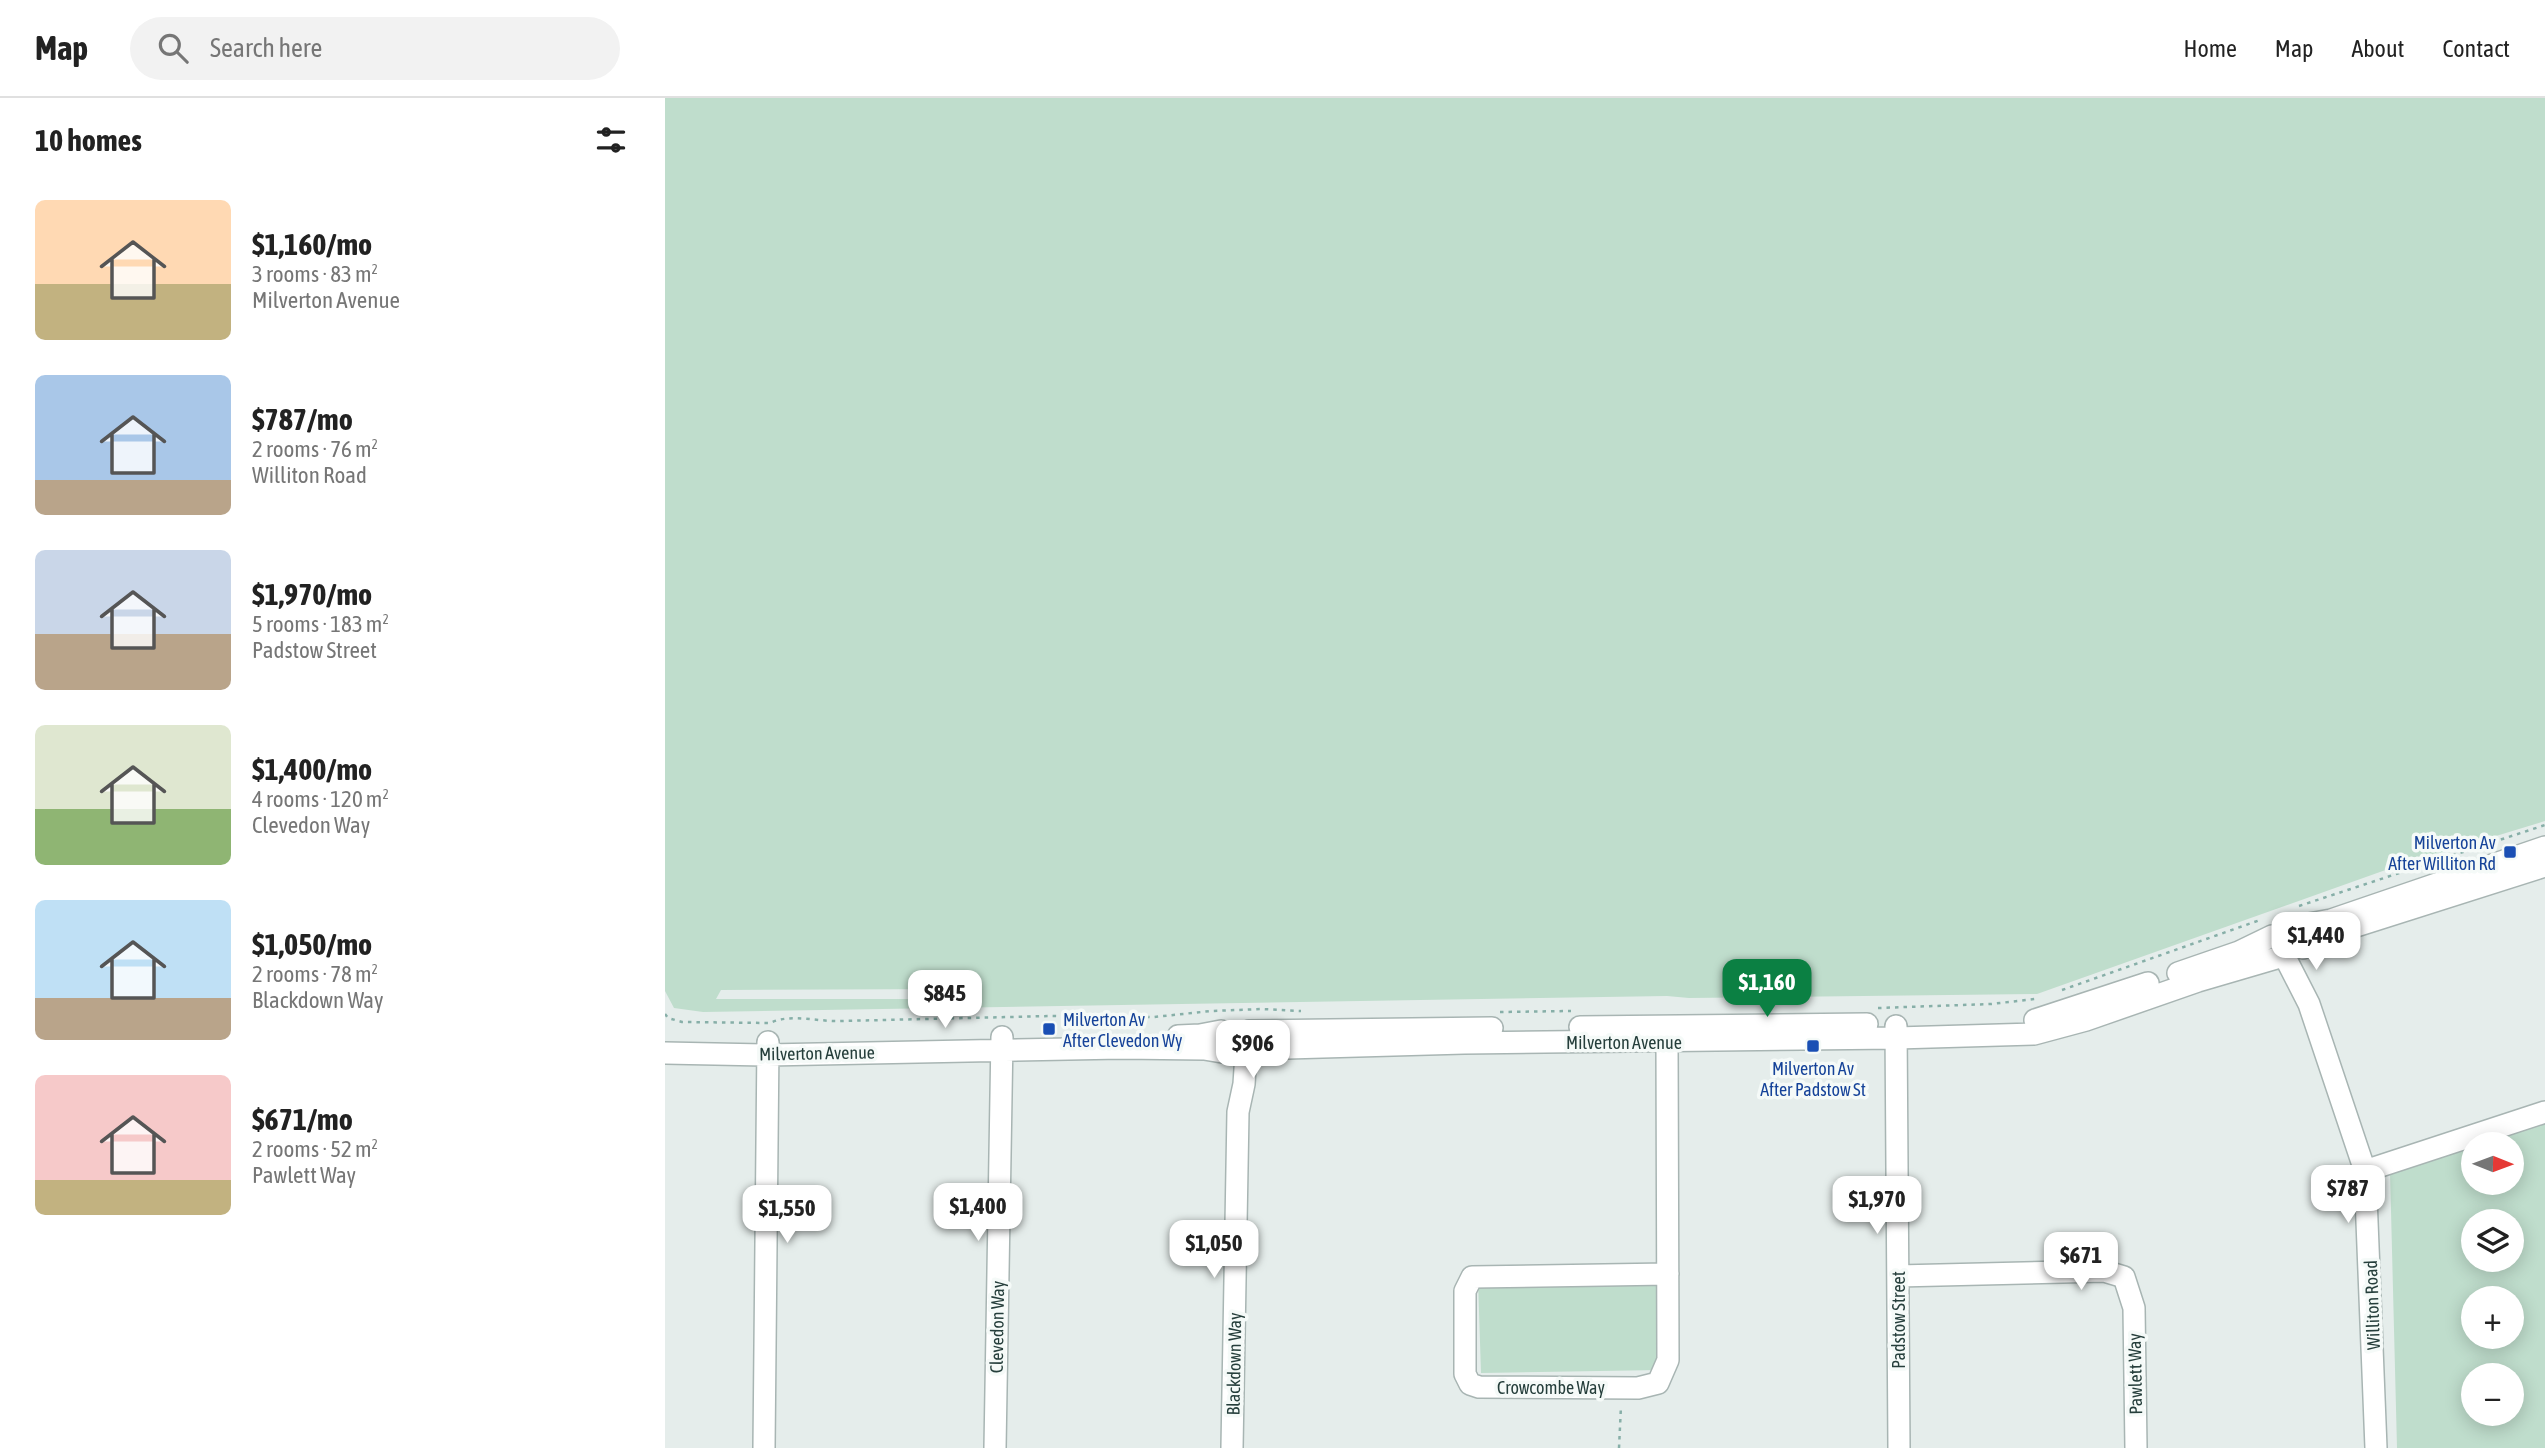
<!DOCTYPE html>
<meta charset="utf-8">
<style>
:root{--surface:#fff;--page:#f2f2f2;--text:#222;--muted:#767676;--line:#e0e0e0;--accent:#0b8043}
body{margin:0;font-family:"Asap Condensed",sans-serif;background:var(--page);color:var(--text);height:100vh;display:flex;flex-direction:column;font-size:26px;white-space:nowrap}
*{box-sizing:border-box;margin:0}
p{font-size:23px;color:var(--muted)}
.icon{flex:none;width:38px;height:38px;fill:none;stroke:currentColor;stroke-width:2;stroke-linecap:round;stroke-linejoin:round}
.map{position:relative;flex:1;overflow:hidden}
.sheet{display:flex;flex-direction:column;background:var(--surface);width:665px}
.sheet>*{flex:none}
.needle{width:46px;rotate:91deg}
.controls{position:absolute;left:1796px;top:1034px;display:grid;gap:14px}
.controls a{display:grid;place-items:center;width:63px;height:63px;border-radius:50%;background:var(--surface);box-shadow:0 4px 18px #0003;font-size:35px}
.price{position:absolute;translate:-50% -60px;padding:0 16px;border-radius:14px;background:#fff;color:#222;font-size:23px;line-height:46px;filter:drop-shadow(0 2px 4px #0008)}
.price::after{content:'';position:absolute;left:50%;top:42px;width:21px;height:16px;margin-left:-10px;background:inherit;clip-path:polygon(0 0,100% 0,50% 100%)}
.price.current{background:var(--accent);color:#fff}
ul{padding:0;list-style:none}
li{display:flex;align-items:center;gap:21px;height:175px;padding:0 35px}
li span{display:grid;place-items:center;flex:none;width:196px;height:140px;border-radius:10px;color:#555}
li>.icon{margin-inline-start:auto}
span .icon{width:84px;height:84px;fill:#fffc;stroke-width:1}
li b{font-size:30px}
h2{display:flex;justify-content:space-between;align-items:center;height:84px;padding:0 35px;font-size:30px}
header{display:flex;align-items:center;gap:42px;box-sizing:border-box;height:98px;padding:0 35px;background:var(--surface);border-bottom:2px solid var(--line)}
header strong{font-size:33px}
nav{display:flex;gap:38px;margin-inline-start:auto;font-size:24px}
.search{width:490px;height:63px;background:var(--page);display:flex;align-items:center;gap:18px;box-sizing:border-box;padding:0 24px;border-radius:38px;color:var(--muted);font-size:26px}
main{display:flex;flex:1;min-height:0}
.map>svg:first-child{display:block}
.green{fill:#bfddcc;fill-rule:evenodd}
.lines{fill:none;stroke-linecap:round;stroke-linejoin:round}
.minor-casing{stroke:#a8b5b3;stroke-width:24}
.path{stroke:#87afa8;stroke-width:2.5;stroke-dasharray:3.5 5;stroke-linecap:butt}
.minor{stroke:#fff;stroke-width:21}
.transit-dot{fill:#1a4fb4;stroke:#f5faf8;stroke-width:2.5}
.labels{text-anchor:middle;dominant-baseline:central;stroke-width:7;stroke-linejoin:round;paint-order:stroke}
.transit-label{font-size:18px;fill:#164399;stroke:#f5faf8;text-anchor:end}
.street-label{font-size:18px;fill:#253e3b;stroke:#f5faf8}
</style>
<header>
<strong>Map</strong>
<div class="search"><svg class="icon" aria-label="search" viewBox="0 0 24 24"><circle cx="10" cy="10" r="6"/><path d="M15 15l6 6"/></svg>Search here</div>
<nav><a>Home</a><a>Map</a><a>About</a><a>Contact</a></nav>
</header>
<main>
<section class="sheet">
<h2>10 homes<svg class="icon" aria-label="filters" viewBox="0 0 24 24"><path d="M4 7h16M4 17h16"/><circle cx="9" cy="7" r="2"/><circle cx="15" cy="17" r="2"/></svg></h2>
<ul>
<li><span style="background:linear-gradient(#ffd9b3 60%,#c2b280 0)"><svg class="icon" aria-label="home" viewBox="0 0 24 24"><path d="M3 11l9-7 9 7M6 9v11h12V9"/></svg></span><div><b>$1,160/mo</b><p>3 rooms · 83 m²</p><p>Milverton Avenue</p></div></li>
<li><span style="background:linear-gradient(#a9c7e8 75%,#b9a48a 0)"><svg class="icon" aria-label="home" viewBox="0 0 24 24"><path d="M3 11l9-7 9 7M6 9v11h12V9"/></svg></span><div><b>$787/mo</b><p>2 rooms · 76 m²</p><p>Williton Road</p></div></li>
<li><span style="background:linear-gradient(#c9d6e8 60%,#b9a48a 0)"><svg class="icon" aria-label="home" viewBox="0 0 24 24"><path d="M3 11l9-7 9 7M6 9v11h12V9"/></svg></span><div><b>$1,970/mo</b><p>5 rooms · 183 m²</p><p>Padstow Street</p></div></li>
<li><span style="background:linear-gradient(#dfe7d0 60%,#8fb573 0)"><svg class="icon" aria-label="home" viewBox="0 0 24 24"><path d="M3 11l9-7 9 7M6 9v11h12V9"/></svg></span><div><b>$1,400/mo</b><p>4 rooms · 120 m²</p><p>Clevedon Way</p></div></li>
<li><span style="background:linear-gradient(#bfe0f5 70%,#b9a48a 0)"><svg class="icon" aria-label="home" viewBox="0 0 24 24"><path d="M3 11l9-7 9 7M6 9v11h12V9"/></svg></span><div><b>$1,050/mo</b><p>2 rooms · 78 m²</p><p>Blackdown Way</p></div></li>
<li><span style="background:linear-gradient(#f6c9c9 75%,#c2b280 0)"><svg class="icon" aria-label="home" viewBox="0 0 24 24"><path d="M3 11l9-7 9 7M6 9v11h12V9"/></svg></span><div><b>$671/mo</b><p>2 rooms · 52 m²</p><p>Pawlett Way</p></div></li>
</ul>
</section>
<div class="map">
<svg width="1880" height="1350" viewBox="0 0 1880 1350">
<rect width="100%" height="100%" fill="#e5edeb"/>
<path class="green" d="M0 0H1880V723L1729 769 1372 896 1024 900 1002 898 38 914 9 910 0 893ZM291 891 283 901H51L56 892Z
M1880 1023V1350H1732L1725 1073ZM1808 1046H1846V1085H1808ZM1808 1124H1846V1162H1808ZM1808 1200H1846V1239H1808ZM1808 1278H1846V1316H1808Z
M991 1176 995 1272 816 1275 813 1182Z"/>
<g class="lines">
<defs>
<path id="minor" d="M1627 829 1666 822 1880 749
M1638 850 1669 835 1880 768
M1621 861 1644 906 1700 1073 1711 1350
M1513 875 1574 854 1607 838
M1370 922 1483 885
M1231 928 1234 1350
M915 929 1202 926
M1002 930V944L1003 1262 993 1285 973 1290 814 1289 805 1286 800 1276V1193L807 1179 1003 1176
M584 933 827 930
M513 938 535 937 556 933
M585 951 799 945 1232 940 1369 936 1421 922 1533 883 1615 859
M0 955 103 957 456 950 539 951 557 954
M1700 1073 1880 1014
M1233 1178 1439 1173 1459 1179 1469 1210 1471 1350
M99 1350 103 944
M330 1350 337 939
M567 1350 573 1014 579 986 581 956"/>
</defs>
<use href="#minor" class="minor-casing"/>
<path class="path" d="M1634 808 1880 727
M1397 892 1595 822
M1213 910 1326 906 1370 901
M835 914 906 913
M0 916 3 920 17 924 105 925C126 915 152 924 176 923L386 918 489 919 546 913 597 911 636 913
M954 1350 956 1308"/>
<use href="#minor" class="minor"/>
</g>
<g class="transit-dot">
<rect x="1838" y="747" width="14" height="14" rx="3.5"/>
<rect x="377" y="924" width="14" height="14" rx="3.5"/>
<rect x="1141" y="941" width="14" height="14" rx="3.5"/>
</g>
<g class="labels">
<g class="transit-label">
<text x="1831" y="744">Milverton Av<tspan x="1831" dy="21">After Williton Rd</tspan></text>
<text x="398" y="921" text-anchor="start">Milverton Av<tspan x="398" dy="21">After Clevedon Wy</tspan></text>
<text x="1148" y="970" text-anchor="middle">Milverton Av<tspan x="1148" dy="21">After Padstow St</tspan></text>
</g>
<g class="street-label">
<text x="959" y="944">Milverton Avenue</text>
<text transform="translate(152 955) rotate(-1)">Milverton Avenue</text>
<text transform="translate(1707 1207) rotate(-92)">Williton Road</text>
<text transform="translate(1233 1222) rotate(-90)">Padstow Street</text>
<text transform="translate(332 1229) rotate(-89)">Clevedon Way</text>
<text transform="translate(569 1266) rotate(-89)">Blackdown Way</text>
<text transform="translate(1470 1276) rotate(-91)">Pawlett Way</text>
<text x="886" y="1289">Crowcombe Way</text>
</g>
</g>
</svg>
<div class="controls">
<a><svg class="needle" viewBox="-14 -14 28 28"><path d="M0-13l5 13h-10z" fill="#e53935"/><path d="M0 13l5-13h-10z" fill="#767676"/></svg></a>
<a><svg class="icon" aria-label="layers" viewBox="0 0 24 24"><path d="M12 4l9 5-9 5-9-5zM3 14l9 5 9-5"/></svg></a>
<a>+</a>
<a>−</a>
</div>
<b class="price" style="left:1651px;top:874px">$1,440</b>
<b class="price current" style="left:1102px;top:921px">$1,160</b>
<b class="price" style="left:280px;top:932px">$845</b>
<b class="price" style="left:588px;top:982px">$906</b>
<b class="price" style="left:1683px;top:1127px">$787</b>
<b class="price" style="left:1212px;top:1138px">$1,970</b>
<b class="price" style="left:313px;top:1145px">$1,400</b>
<b class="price" style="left:122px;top:1147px">$1,550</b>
<b class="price" style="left:549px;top:1182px">$1,050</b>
<b class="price" style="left:1416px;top:1194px">$671</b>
</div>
</main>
